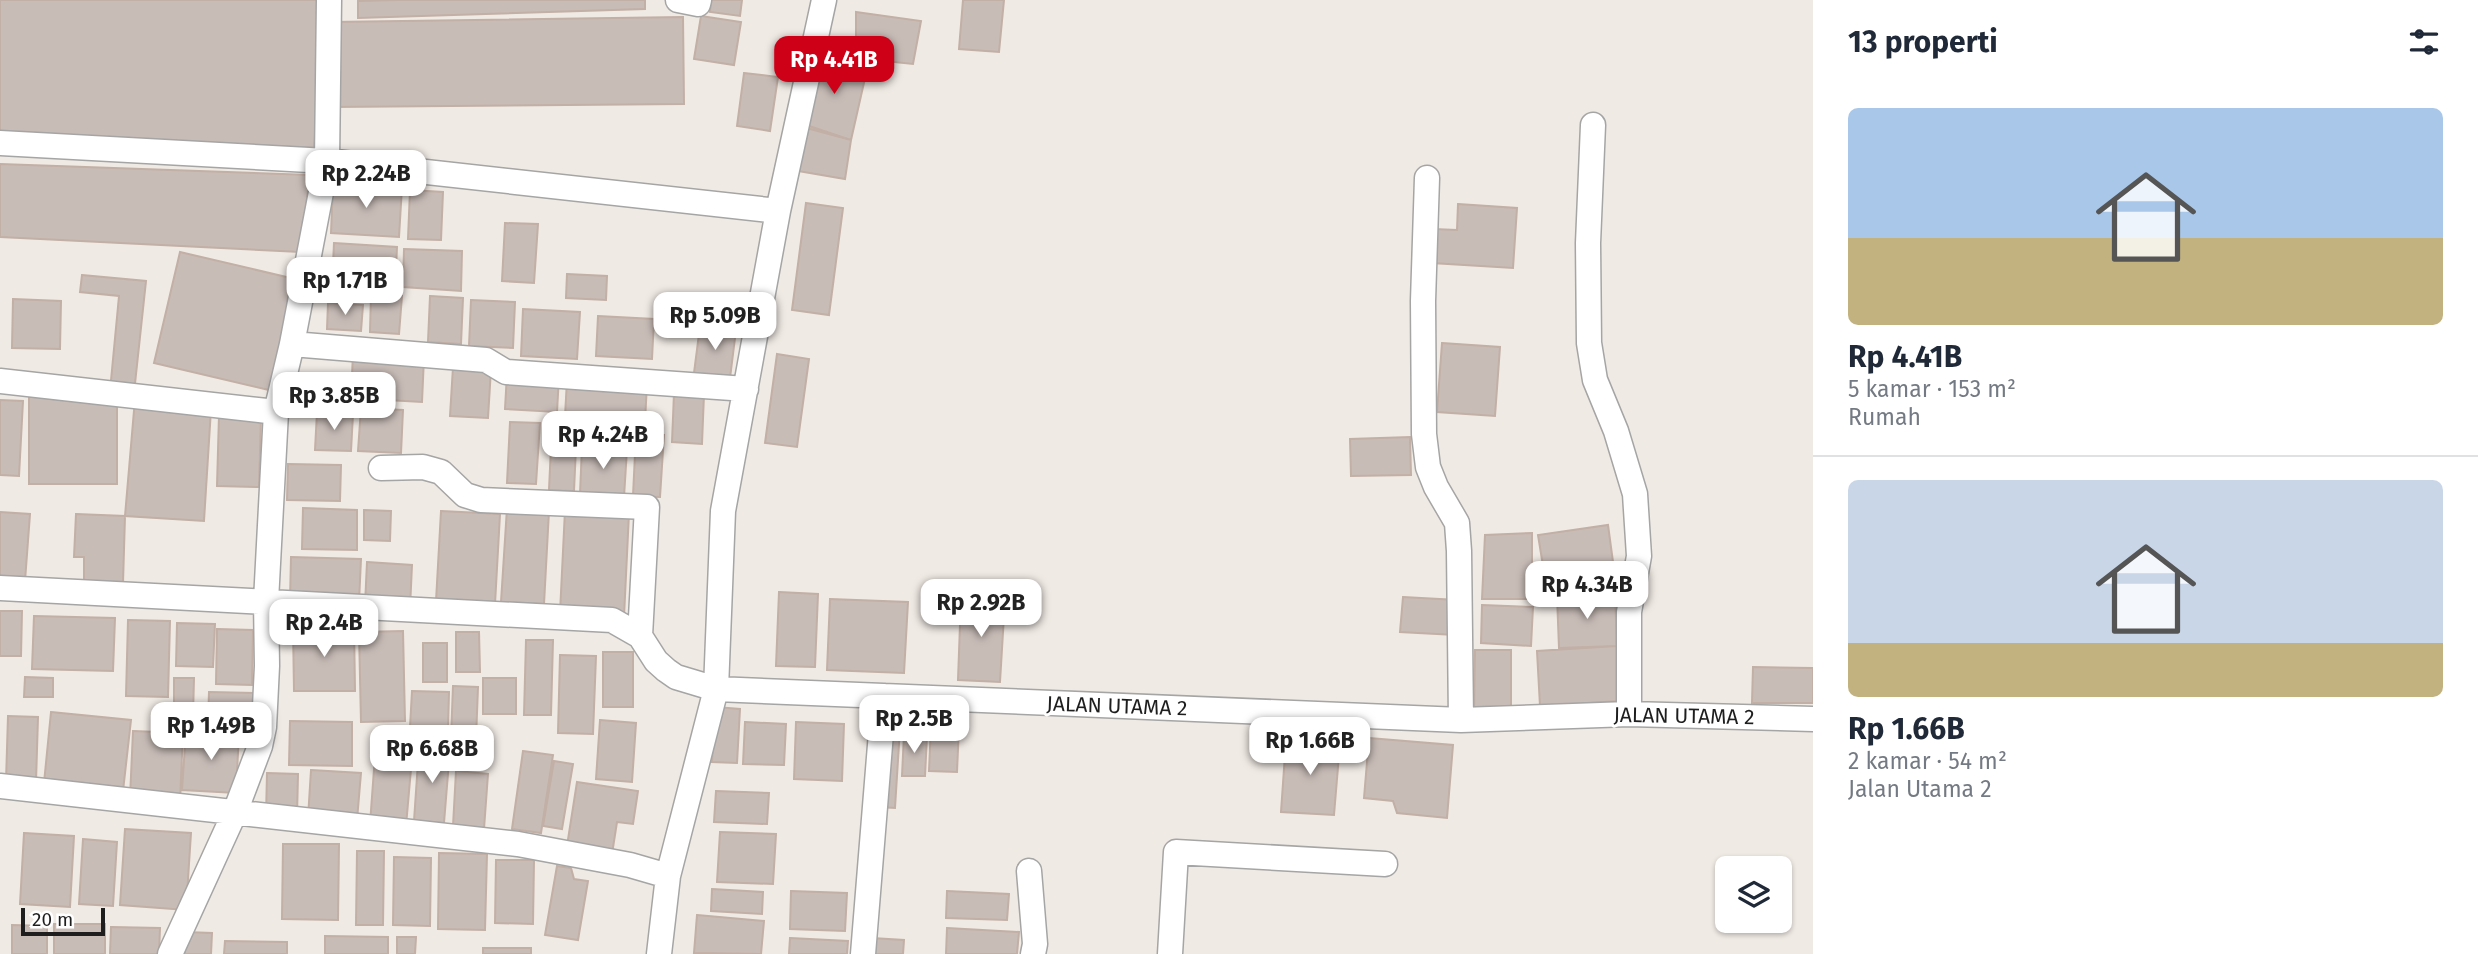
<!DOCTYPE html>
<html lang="id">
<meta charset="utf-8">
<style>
:root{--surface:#fff;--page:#f2f2f3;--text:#1f2937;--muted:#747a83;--line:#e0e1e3;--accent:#cd0018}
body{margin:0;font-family:"Fira Sans",sans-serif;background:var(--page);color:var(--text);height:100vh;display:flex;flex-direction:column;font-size:26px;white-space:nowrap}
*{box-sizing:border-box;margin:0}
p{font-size:23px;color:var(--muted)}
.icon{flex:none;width:38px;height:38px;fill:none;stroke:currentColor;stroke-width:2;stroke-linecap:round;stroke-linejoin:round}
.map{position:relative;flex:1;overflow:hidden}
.drawer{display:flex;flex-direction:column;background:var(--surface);width:665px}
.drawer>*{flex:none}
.buttons{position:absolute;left:1715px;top:856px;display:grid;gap:14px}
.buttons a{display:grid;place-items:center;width:77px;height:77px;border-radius:10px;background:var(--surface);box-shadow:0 2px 5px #0004;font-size:35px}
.scale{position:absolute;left:21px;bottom:18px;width:84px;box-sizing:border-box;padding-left:7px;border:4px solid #1e1e1e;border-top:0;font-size:19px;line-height:24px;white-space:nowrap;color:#1e1e1e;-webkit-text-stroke:5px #fff;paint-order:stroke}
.price{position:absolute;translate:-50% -60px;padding:0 16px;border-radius:14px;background:#fff;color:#222;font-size:23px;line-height:46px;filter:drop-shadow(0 2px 4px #0008)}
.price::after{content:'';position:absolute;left:50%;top:42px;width:21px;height:16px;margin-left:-10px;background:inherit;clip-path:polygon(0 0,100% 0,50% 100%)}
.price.on{background:var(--accent);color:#fff}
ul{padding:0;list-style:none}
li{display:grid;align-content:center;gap:14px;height:371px;padding:0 35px}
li+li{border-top:2px solid var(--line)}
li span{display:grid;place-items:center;height:217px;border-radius:10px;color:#555}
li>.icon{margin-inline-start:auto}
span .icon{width:126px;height:126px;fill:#fffc;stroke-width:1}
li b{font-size:30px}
h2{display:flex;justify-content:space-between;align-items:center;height:84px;padding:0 35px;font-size:30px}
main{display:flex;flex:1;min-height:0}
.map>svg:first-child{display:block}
.building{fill:#c8bcb7;stroke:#c2afa5;stroke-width:2}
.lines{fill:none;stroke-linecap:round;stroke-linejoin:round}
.street-casing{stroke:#a5a5a5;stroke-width:27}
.street{stroke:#fff;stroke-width:24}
.labels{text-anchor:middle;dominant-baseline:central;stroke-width:6;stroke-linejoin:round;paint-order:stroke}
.street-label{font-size:21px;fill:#1e1e1e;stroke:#fff}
</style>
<main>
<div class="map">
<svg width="1813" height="954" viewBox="0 0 1813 954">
<rect width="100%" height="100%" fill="#f0eae4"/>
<path class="building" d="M0 0H325L316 157 0 135Z
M0 0H325L314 148 0 132Z
M398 0H645V9L358 18V1Z
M711 0H742L740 16 710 12Z
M963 0H1004L999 52 959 49Z
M856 12 921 21 913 64 856 58Z
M701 16 741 22 734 65 694 59Z
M683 17 684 104 332 107V22Z
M819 50 868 65 851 140 799 126Z
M744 73 778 77 770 131 737 126Z
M800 123 851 140 845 179 792 170Z
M0 164 310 175 300 252 0 237Z
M333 183 402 187 399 237 331 233Z
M410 190 443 192 441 240 408 239Z
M806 203 843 208 829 315 792 310Z
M1458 204 1517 208 1513 268 1432 263 1434 229 1457 230Z
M505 223 538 224 534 283 502 281Z
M334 243 397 247 395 289 332 286Z
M404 249 462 251 461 291 403 287Z
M180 252 295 279 269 390 154 363Z
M567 274 607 276 606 300 566 298Z
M82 275 146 281 134 393 110 391 119 296 80 292Z
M371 294 402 296 399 334 370 332Z
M430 296 463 298 461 344 428 342Z
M13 299 61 301 60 349 12 348Z
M471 300 515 302 513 348 469 346Z
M328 303 363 305 361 331 327 329Z
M523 309 580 312 577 359 521 356Z
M598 316 654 319 652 359 596 356Z
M700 326 736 330 730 378 694 373Z
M1442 343 1500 347 1495 416 1437 412Z
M353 353 424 357 422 402 351 398Z
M777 354 809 359 797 447 765 443Z
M453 367 491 369 488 418 450 416Z
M507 373 559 376 557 412 505 409Z
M567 380 647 384 645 421 565 416Z
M674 393 704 394 702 444 672 442Z
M29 396H117V484H29Z
M135 399 211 409 204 521 125 516Z
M0 400 23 401 19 476 0 475Z
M361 408 403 410 401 453 358 451Z
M317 412 353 414 351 451 315 450Z
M219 415 261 417 259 487 217 486Z
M510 422 540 423 536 484 507 483Z
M552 424 577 425 574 491 549 490Z
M636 433 664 435 660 497 633 496Z
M1410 437 1411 475 1351 476 1350 439Z
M582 446 627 449 624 497 580 494Z
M288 464 341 465 340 501 287 500Z
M303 508 357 510V550L302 549Z
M507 508 549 511 544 604 501 602Z
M364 510 391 511 390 541 364 540Z
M565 510 629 513 624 617 560 613Z
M441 511 500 514 495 604 436 601Z
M0 512 30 514 25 581 0 579Z
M76 514 125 516 123 583 84 582V557H74Z
M1608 525 1613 562 1544 572 1538 535Z
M1532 533V599H1482L1485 535Z
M291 557 361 559 359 602 290 600Z
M367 562 412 565 410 608 365 605Z
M779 592 818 594 815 667 776 666Z
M1615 595 1617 646 1559 648 1557 596Z
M961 597 1005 599 1000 682 958 680Z
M1403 597 1457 600 1455 635 1400 632Z
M830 599 908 602 904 673 827 670Z
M1482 605 1533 607 1531 646 1481 643Z
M0 611H22L21 656H0Z
M34 616 115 618 113 671 32 669Z
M128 620 170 621 168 697 126 696Z
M177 623 215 624 213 667 176 666Z
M293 627H354L355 691H294Z
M217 629 253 630 252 685 216 684Z
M403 631 405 721 361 722 359 632Z
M456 632H479L480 672H456Z
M526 640H553L551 715H524Z
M423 643H447V682H423Z
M1617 646 1620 701 1540 706 1537 651Z
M1475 650H1511V713H1474Z
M603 652H633V707H603Z
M560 655 596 656 593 734 558 733Z
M1753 667 1813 668V703H1752Z
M25 677 53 678V697H24Z
M174 678H194L193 716 174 715Z
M483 678H516V714H483Z
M453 686 478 687 476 739 451 738Z
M412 691 449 692 448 729 410 727Z
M209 692 260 693 259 724 208 722Z
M715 707 740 709 737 763 712 762Z
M51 712 131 720 123 791 44 783Z
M8 716 38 717 36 782 6 781Z
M600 720 636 723 632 782 596 779Z
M290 721 352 722V766L289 765Z
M745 722 786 724 784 765 743 764Z
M796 722 844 724 842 781 794 779Z
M931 725 959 726 957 772 929 771Z
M884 727 900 728 895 808 879 807Z
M186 730 239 733 236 793 182 790Z
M133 731 183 733 180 801 130 798Z
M904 734 927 736 925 776H902Z
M1369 738 1453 745 1447 818 1397 813 1393 801 1364 798Z
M1286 740 1340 743 1334 815 1281 812Z
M376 742 413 746 406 826 370 824Z
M419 747 450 749 444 823 414 821Z
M523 751 553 755 541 833 512 829Z
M554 761 573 764 562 829 543 826Z
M311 770 361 773 357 820 308 818Z
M456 771 488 774 484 829 453 826Z
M267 773 298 774 297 816 266 815Z
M577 782 638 791 633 824 617 822 612 854 567 846Z
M716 791 769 793 767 824 714 822Z
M125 829 191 833 186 910 120 905Z
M720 832 776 834 773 884 717 882Z
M24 833 74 836 70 907 20 904Z
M83 839 117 842 113 906 79 904Z
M283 844H339L338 920 282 919Z
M357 851H384L383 925H356Z
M439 853 487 854 485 930 438 929Z
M394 857 431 858 430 926 393 925Z
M496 860H534L533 924 495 923Z
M557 866 571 868 574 879 588 881 578 940 545 935Z
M712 889 763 892 762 914 711 911Z
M791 891 847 893 845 931 790 929Z
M947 891 1009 894 1007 920 946 918Z
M697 915 764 921 761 954 694 953Z
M54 924H105V954H54Z
M12 925 47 926V954H12Z
M111 927 160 928 159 954H110Z
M947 928 1019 932 1017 954H946Z
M185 932 212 933 211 954H185Z
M325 936 388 937V954H325Z
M397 937H416L415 954H397Z
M790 938 848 941 847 954H789Z
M872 938 904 940 903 954H871Z
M225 941 287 942V954H224Z
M483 948H531V954H483Z"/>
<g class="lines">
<defs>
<path id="street" d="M678 0 698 4 699 0
M1593 125 1588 243 1589 343 1595 380 1616 431 1635 494 1639 556 1629 612V714
M0 143 327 161 778 211
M1427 178 1423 301 1424 434 1428 467 1436 487 1457 523 1459 551 1461 720
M292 344 486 360 506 372 746 389
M0 381 276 412
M381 468 423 467 441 472 465 495 481 500 647 507 640 636
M0 588 612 620 640 636 656 661 666 670 676 677 716 689 1461 720 1629 714 1813 719
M0 786 518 844 630 865 668 876
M1029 871 1035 944 1033 954
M170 954 235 812 260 746 264 727 267 666 266 601 276 412 292 344 327 161 329 0
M659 954 668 876 716 689 723 511 778 211 824 0
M863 954 884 696
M1170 954 1176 852 1385 864"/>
</defs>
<use href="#street" class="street-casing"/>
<use href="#street" class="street"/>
</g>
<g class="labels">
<g class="street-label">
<text transform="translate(1117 706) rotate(2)">JALAN UTAMA 2</text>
<text transform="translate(1684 716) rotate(1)">JALAN UTAMA 2</text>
</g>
</g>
</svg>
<div class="buttons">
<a><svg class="icon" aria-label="layers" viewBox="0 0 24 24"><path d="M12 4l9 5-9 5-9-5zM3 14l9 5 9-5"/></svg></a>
</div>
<div class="scale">20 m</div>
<b class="price on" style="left:834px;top:96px">Rp 4.41B</b>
<b class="price" style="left:366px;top:210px">Rp 2.24B</b>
<b class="price" style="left:345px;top:317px">Rp 1.71B</b>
<b class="price" style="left:715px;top:352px">Rp 5.09B</b>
<b class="price" style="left:334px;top:432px">Rp 3.85B</b>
<b class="price" style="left:603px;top:471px">Rp 4.24B</b>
<b class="price" style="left:1587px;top:621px">Rp 4.34B</b>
<b class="price" style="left:981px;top:639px">Rp 2.92B</b>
<b class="price" style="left:324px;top:659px">Rp 2.4B</b>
<b class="price" style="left:914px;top:755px">Rp 2.5B</b>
<b class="price" style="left:211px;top:762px">Rp 1.49B</b>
<b class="price" style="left:1310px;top:777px">Rp 1.66B</b>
<b class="price" style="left:432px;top:785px">Rp 6.68B</b>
</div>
<section class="drawer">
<h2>13 properti<svg class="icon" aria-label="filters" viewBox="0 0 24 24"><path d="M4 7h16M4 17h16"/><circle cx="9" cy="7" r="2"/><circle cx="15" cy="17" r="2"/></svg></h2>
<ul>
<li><span style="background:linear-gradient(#a9c7e8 60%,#c2b280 0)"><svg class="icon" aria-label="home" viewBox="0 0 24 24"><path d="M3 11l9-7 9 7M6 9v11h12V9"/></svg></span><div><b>Rp 4.41B</b><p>5 kamar · 153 m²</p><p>Rumah</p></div></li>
<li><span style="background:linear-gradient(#c9d6e8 75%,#c2b280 0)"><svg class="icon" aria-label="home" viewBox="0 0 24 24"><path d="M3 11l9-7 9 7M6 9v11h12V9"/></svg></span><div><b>Rp 1.66B</b><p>2 kamar · 54 m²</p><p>Jalan Utama 2</p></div></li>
</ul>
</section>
</main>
